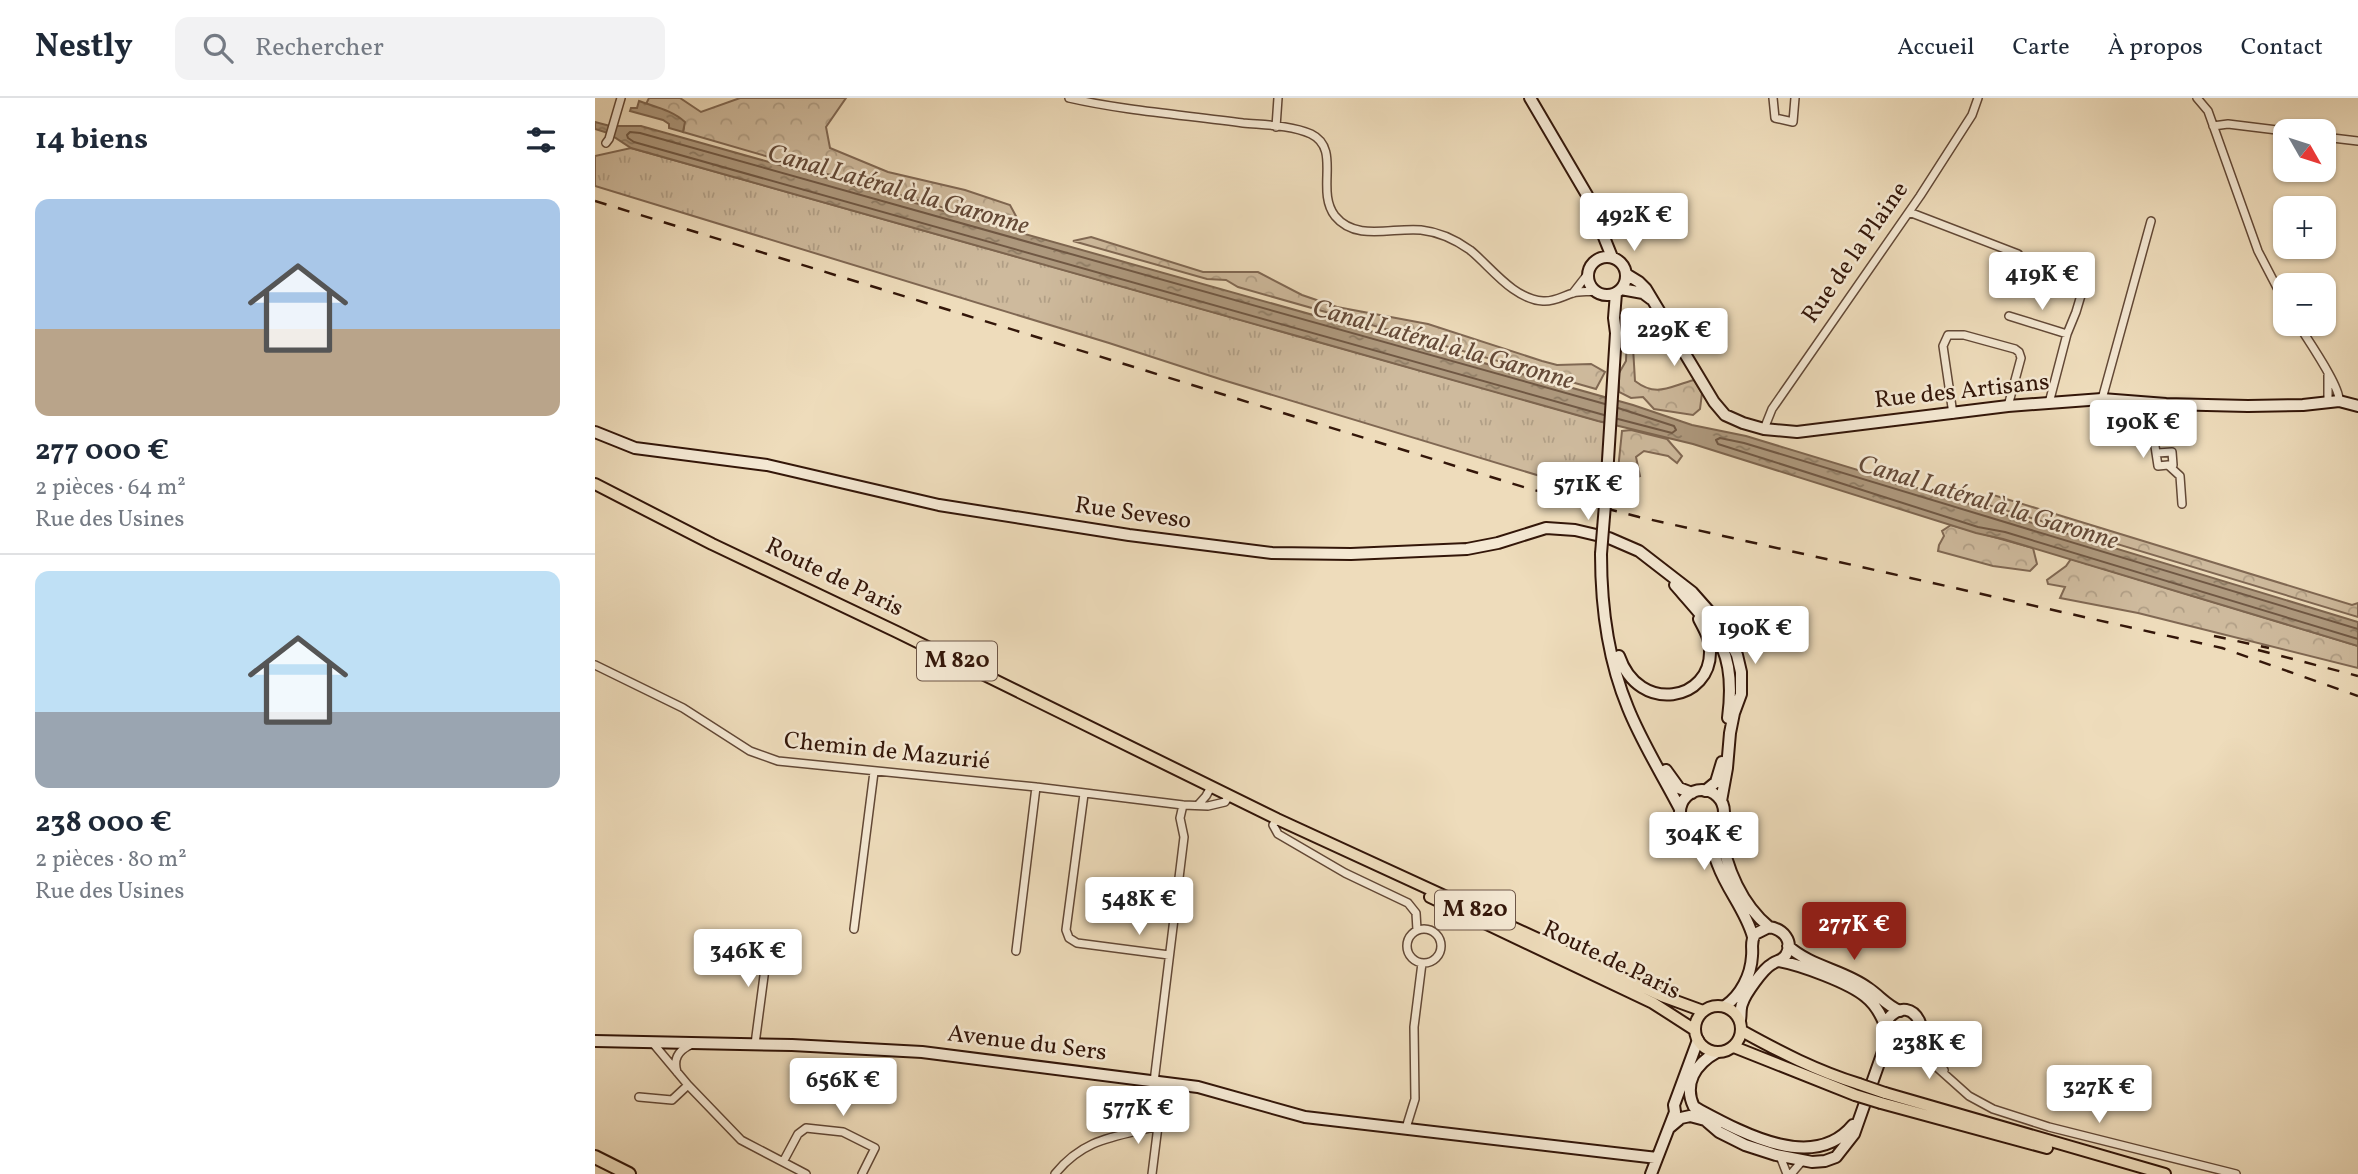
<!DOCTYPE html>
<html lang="fr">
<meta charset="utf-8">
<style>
:root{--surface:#fff;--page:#f2f2f3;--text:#1f2937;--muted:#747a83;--line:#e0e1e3;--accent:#8f2418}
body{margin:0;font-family:Vollkorn,serif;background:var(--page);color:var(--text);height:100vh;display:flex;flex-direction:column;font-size:26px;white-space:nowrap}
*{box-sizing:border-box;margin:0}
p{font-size:23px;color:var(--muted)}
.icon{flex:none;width:38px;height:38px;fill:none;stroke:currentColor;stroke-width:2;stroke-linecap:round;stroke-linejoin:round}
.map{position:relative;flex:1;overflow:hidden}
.panel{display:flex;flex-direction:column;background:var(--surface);width:595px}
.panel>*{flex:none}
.needle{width:46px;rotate:129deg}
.controls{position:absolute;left:1678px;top:21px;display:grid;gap:14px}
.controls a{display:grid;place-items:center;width:63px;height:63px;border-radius:14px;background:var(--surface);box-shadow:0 2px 5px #0004;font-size:35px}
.price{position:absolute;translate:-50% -60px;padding:0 16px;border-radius:7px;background:#fff;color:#222;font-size:23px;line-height:46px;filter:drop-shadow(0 2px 4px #0008)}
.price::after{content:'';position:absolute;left:50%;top:42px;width:21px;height:16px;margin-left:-10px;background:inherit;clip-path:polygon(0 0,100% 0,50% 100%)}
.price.selected{background:var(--accent);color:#fff}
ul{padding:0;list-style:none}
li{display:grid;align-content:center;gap:14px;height:371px;padding:0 35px}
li+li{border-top:2px solid var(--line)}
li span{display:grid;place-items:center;height:217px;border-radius:14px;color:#555}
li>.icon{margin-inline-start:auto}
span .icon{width:126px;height:126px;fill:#fffc;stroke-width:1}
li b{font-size:30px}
h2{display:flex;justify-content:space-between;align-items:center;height:84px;padding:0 35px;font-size:30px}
header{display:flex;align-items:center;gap:42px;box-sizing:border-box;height:98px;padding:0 35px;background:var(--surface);border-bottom:2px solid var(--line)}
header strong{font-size:33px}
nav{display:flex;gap:38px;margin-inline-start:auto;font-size:24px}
.search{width:490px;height:63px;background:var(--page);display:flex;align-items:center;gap:18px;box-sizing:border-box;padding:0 24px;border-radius:14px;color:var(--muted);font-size:26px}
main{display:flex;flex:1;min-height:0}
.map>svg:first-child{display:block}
.grass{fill:url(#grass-tufts);stroke:#806853;stroke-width:2}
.forest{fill:url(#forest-crowns);stroke:#806853;stroke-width:2}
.water{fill:url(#water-ripples);stroke:#7d654f;stroke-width:2}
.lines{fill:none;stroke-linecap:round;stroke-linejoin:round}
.shore{stroke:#705844;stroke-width:2}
.street-casing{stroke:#624836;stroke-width:10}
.secondary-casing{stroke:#331609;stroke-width:14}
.primary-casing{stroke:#331609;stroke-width:14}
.highway-casing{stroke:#331609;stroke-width:16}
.street{stroke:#f4e8d3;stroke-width:7}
.secondary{stroke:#f4e8d3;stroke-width:10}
.primary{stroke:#eedcbb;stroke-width:10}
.highway{stroke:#eedcbb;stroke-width:12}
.rail{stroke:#331609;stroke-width:2.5;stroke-dasharray:12 12;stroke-linecap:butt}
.secondary-bridge-casing{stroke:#331609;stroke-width:14;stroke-linecap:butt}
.primary-bridge-casing{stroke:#331609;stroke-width:14;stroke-linecap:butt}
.secondary-bridge{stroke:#f4e8d3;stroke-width:10}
.primary-bridge{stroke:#eedcbb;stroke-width:10}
.labels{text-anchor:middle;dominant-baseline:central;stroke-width:5;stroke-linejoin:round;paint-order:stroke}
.shield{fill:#f4e8d3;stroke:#6d5546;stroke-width:2}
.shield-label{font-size:23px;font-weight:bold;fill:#331609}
.street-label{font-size:24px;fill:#331609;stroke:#f4e8d3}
.water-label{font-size:26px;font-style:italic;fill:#644a38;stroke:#f4e8d3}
</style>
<header>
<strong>Nestly</strong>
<div class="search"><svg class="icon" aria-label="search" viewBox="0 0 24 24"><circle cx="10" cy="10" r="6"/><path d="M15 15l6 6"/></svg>Rechercher</div>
<nav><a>Accueil</a><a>Carte</a><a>À propos</a><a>Contact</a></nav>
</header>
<main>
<section class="panel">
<h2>14 biens<svg class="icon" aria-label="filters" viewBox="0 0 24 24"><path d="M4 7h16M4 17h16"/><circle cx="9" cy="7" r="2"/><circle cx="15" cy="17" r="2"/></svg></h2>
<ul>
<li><span style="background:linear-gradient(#a9c7e8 60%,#b9a48a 0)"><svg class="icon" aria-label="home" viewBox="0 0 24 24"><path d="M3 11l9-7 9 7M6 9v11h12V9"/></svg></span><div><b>277 000 €</b><p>2 pièces · 64 m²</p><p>Rue des Usines</p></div></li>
<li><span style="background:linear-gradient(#bfe0f5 65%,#9aa5b1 0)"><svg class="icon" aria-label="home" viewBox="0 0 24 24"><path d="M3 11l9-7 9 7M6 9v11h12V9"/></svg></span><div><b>238 000 €</b><p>2 pièces · 80 m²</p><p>Rue des Usines</p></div></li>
</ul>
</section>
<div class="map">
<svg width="1763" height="1076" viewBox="0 0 1763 1076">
<defs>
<pattern id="grass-tufts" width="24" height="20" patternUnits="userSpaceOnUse" patternTransform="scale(1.75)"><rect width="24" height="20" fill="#ceba9d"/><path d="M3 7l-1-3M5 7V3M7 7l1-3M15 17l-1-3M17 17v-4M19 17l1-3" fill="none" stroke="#b19f86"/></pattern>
<pattern id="forest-crowns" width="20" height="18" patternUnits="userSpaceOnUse" patternTransform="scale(1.75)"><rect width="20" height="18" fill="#ceba9d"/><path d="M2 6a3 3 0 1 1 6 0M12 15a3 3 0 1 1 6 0" fill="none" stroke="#b19f86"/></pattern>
<pattern id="water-ripples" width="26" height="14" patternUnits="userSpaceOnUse" patternTransform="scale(1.75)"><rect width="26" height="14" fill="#ae997e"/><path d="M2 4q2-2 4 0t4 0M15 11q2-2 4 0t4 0" fill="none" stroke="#8e7c65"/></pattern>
</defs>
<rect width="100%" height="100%" fill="#eedcbb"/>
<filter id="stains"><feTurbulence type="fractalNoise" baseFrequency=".00286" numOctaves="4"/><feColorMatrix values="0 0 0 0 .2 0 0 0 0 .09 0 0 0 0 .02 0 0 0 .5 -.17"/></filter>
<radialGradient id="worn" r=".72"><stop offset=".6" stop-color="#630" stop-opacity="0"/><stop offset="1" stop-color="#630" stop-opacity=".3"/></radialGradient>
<path class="grass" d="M36 50 1015 326 1011 398 628 282 514 245 0 88V58Z"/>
<path class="forest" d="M54 0H85L106 14 145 0H251L231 29 235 50 293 74 370 92 415 107 429 133 88 34 89 29 51 6Z
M496 139 608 174H663L707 197 742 209 833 226 947 263 962 267 996 266 1010 274 1001 291 643 189 631 182 612 181 478 143Z
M1037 232 1040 283C1062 300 1075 288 1099 282L1107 295 1105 311 1098 317 1059 311 1048 299 1036 300 1024 294V275L1031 263 1032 237Z
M1036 332 1072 341 1087 358 1082 365 1073 358 1049 353 1041 359 1045 378 1029 384 1023 372 1027 333Z
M1395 396 1757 507 1763 505V519L1390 406 1389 402Z
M1356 427 1438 450 1442 466 1435 473 1398 468 1343 453 1344 447 1349 438 1347 433Z
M1476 461 1763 548V570L1543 515 1465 500 1470 489 1453 486 1452 482 1471 468Z"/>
<path class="water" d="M44 3C60 9 77 12 90 24L88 34 74 30V26L68 22 35 13 36 10H42Z
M0 24 15 28H46L1038 307 1097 327 1151 338 1763 524V548L1408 441 1381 435 1098 346 1003 323 36 50 13 35 0 31Z"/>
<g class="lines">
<path class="shore" d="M1009 317 39 44 33 40 32 37 35 34 45 35 1010 306
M1023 321 1077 335 1081 332 1079 328 1023 310
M1763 531 1149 345 1125 340 1121 342 1123 346 1383 429 1410 434 1763 541"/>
<defs>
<path id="street" d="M474 0C531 13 590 17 648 25 669 27 696 27 716 36 747 51 720 92 740 118 761 144 798 129 826 132 844 134 861 142 875 152 896 169 918 201 948 203 959 204 968 198 978 195 985 193 993 194 999 193
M1178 0 1180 20 1198 24 1200 0
M1602 0 1613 13 1663 153 1690 205
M1618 28 1633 26 1690 33
M681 29 683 0
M1729 39 1763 43
M11 45 14 41 26 0
M1314 114 1423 156 1417 176
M978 195 992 177
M1414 218 1472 236
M1703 226C1712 241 1746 289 1744 303
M1507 301 1556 123
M1733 303V277
M1454 305 1472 236 1481 214 1493 174
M1559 305 1556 322 1563 368 1573 367 1585 378 1587 406
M1358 316 1348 248 1353 237H1369L1420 251 1424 254 1426 260 1413 308
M1169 331 1177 311 1325 98 1377 17 1383 0
M1562 355 1577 354 1578 367H1573
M0 567 88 610 155 653 183 663 441 689 588 707 613 708 630 704 634 698
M489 696 471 832 474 840 482 845 574 857
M603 707 611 698 616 689
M682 721 678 727 683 736 750 775 813 805 821 815 822 832
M259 831 279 674
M812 848a17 17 0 1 1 34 0a17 17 0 1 1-34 0Z
M421 853 441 689
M1326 937 1333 950 1349 972
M57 944 93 987 146 1042 211 1076
M160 946 174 840
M1312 950 1327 956 1374 998 1398 1011 1454 1029 1641 1076
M82 974C78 961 83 953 95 947
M559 984 589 739 585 720 588 707
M44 999 77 1002 93 987
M811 1030 820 1001 819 929 827 865
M1185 1058 1192 1076
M188 1064 203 1036 211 1030 248 1034 280 1050 267 1076
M460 1076C489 1040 520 1039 563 1028L569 985
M557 1076 563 1028
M1196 1076 1207 1063"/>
<path id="secondary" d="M935 0 992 97 1017 159
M993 178a19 19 0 1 1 38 0a19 19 0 1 1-38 0Z
M1031 176 1044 184 1051 191 1119 304 1130 317 1148 325 1169 331 1202 334 1413 308 1507 301 1571 306 1653 308 1708 307 1744 303 1763 308
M1026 191 1048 195 1056 201
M0 334 40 350 172 367 344 407 534 437 677 455 756 456 872 451 903 445 951 430 980 432 1014 440 1044 453 1097 494 1127 528 1142 557 1146 574V596L1139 615 1135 635 1132 670 1126 703
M1011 394 1021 235 1019 220 1021 195
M1006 456C1006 508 1013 562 1033 610 1047 645 1068 678 1085 711
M1080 487C1122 535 1142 552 1133 620
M1024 558C1044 617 1117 603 1115 552 1115 540 1109 531 1104 521
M1071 672 1084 690 1097 695
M1085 714a22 22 0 1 1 44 0a22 22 0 1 1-44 0Z
M1110 693 1121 684 1127 664
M1124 728C1130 765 1144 804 1174 829
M1108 736C1117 745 1118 755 1123 767 1132 792 1151 813 1158 839
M1193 848C1216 869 1249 872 1273 890 1285 898 1292 908 1305 913
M1184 863C1206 867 1255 885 1271 899 1280 906 1286 917 1290 927
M1130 908C1146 897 1156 877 1157 858 1158 849 1155 844 1160 836L1174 829C1188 831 1199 843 1191 857 1187 863 1183 862 1177 866 1168 871 1150 896 1147 906 1145 911 1146 917 1145 922
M0 943 197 947 327 954 603 989 710 1019 1062 1060
M1099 1009C1144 1033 1218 1076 1258 1027
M1099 1009C1088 986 1100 966 1122 954
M1074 1030 1086 1020 1095 1018 1110 1022 1124 1034 1150 1047 1181 1057 1217 1064 1230 1063 1241 1059 1259 1036 1290 948 1292 922C1319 888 1345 949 1309 950 1300 950 1295 945 1291 938
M1056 1076 1080 1014 1079 1007 1103 942"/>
<path id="primary" d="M0 386 117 446 302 534 682 721 1067 898 1108 913
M835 799 1058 905 1100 932
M1100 931a23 23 0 1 1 46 0a23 23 0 1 1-46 0Z
M1147 933C1185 954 1222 973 1264 986
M1139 949 1260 997
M1290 995 1570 1076
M1286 1005 1452 1050"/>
<path id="highway" d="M0 1059 34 1076"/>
</defs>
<use href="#street" class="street-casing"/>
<use href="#secondary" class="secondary-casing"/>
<use href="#primary" class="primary-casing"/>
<use href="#highway" class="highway-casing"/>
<use href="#street" class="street"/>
<use href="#secondary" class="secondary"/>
<use href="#primary" class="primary"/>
<use href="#highway" class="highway"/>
<path class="rail" d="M0 103 935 391 1044 419 1627 550 1763 598
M1619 538 1674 550
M1663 552 1763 578"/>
<defs>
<path id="secondary-bridge" d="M1006 456 1011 394"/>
<path id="primary-bridge" d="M1264 986 1290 995
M1260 997 1286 1005"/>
</defs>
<use href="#secondary-bridge" class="secondary-bridge-casing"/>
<use href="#primary-bridge" class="primary-bridge-casing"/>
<use href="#secondary-bridge" class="secondary-bridge"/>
<use href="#primary-bridge" class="primary-bridge"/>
</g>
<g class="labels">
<g class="shield">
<rect x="322" y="543.5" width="80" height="39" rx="5"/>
<rect x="840" y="792.5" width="80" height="39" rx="5"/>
</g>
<g class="shield-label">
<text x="362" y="563">M 820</text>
<text x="880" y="812">M 820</text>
</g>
<g class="street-label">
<text transform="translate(1261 155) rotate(-55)">Rue de la Plaine</text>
<text transform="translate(1367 294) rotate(-6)">Rue des Artisans</text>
<text transform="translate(538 416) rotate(8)">Rue Seveso</text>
<text transform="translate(239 480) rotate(26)">Route de Paris</text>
<text transform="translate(292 654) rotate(6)">Chemin de Mazurié</text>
<text transform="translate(1016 863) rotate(26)">Route de Paris</text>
<text transform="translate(432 946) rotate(7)">Avenue du Sers</text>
</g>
<g class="water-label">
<text transform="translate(303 92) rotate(16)">Canal Latéral à la Garonne</text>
<text transform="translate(848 247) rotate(16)">Canal Latéral à la Garonne</text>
<text transform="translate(1393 405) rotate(17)">Canal Latéral à la Garonne</text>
</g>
</g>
<rect width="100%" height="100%" filter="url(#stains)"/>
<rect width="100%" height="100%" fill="url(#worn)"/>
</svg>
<div class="controls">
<a><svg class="needle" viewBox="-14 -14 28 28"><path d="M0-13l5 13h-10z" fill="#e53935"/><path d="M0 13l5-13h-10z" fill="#747a83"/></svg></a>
<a>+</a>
<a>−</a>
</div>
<b class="price" style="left:1039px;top:155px">492K €</b>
<b class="price" style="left:1447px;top:214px">419K €</b>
<b class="price" style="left:1079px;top:270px">229K €</b>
<b class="price" style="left:1548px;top:362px">190K €</b>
<b class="price" style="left:993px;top:424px">571K €</b>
<b class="price" style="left:1160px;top:568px">190K €</b>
<b class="price" style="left:1109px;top:774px">304K €</b>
<b class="price" style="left:544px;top:839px">548K €</b>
<b class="price selected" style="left:1259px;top:864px">277K €</b>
<b class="price" style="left:153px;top:891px">346K €</b>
<b class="price" style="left:1334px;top:983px">238K €</b>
<b class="price" style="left:248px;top:1020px">656K €</b>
<b class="price" style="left:1504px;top:1027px">327K €</b>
<b class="price" style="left:543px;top:1048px">577K €</b>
</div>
</main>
